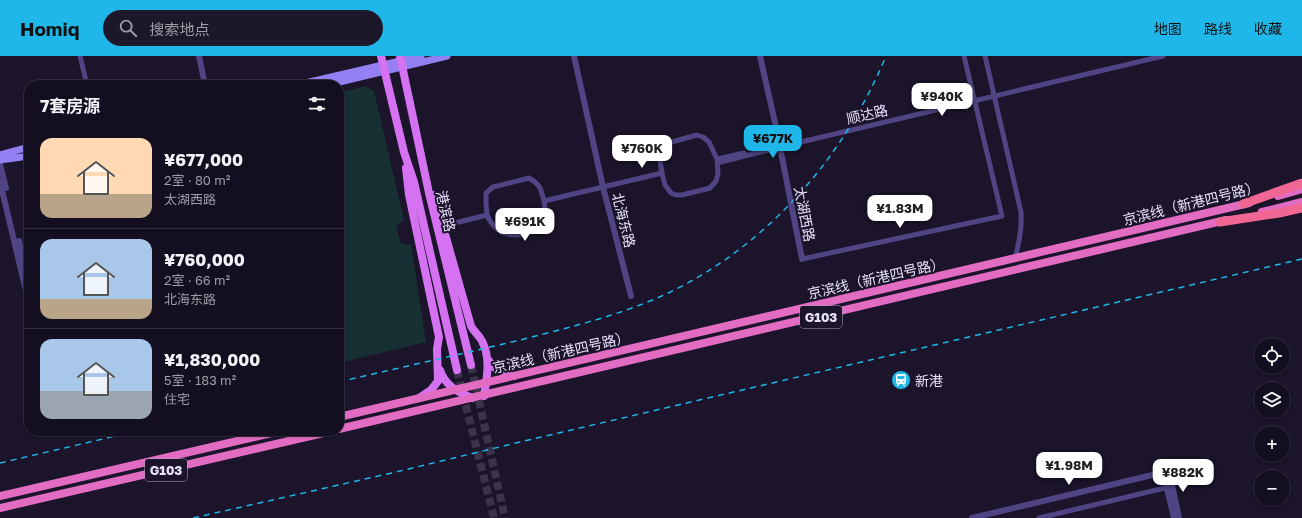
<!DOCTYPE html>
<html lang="zh">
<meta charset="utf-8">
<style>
:root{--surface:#140f20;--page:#1d1829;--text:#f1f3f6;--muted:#9d9ca5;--line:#332f3e;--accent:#1fb7e9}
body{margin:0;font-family:"Golos Text","Noto Sans SC",sans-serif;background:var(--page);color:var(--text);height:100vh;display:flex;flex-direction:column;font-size:15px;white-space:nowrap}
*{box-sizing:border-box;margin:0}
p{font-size:13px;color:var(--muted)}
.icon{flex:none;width:22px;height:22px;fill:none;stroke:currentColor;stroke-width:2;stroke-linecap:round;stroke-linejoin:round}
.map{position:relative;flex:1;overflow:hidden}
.panel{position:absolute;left:24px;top:24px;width:320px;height:356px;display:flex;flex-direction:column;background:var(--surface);border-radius:16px;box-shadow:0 1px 3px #0004,0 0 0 1px var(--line)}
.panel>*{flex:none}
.controls{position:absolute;left:1254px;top:282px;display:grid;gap:8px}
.controls a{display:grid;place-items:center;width:36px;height:36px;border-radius:50%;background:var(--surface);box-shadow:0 1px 3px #0004,0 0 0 1px var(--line);font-size:20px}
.price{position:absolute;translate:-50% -34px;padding:0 9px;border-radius:8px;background:#fff;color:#222;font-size:13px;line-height:26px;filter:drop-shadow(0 1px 2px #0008)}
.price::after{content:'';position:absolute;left:50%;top:24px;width:12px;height:9px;margin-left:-6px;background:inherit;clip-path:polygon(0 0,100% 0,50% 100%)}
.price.active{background:var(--accent);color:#111}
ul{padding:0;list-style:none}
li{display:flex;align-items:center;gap:12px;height:100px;padding:0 16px}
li+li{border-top:1px solid var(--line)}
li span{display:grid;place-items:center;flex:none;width:112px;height:80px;border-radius:12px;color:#555}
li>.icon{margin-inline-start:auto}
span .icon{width:48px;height:48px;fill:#fffc;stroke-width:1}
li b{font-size:17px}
h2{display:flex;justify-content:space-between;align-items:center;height:48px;padding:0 16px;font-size:17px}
header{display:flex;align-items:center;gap:24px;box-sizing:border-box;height:56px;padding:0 20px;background:var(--accent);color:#111}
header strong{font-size:19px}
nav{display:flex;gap:22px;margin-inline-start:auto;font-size:14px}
.search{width:280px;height:36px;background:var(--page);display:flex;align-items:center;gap:10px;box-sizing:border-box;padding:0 14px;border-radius:22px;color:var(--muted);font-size:15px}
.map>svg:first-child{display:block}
.green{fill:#173033}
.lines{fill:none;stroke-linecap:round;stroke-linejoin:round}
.primary-tunnel{stroke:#3a334a;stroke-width:8;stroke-dasharray:8 4;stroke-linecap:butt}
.minor{stroke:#504484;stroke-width:5}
.tertiary{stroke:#504484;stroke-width:6}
.secondary{stroke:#9480f3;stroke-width:7}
.primary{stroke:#d572f1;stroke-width:8}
.trunk{stroke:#e26cc2;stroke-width:8}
.motorway{stroke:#f06794;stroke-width:9}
.rail{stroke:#1fb7e9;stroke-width:1.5;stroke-dasharray:6 5;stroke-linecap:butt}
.labels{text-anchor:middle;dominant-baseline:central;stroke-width:4;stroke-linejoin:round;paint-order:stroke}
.shield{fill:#1b142a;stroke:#aaa3bd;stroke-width:1}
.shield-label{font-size:13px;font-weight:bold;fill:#e7e0fc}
.street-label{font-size:14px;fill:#e7e0fc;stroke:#1b142a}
.poi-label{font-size:14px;fill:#e7e0fc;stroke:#1b142a;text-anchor:start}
</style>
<header>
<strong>Homiq</strong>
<div class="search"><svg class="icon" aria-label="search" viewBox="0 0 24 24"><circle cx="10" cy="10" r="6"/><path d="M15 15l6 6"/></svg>搜索地点</div>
<nav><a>地图</a><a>路线</a><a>收藏</a></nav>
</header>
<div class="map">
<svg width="1302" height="462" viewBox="0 0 1302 462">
<rect width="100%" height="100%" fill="#1b142a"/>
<path class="green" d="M366 30 374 35 404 164 396 170 401 187 411 189 426 286 339 307V56L343 51 341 36Z"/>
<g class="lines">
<path class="primary-tunnel" d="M471 309 505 462
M457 314 494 462"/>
<path class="minor" d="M80 0 87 29
M985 0 1021 156C1022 173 1019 186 1015 203
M717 103 744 97
M717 107 780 91 1163 0
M487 159C501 194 551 179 544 145
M443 170 487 159 486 147V137L493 131 529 122C540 128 541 133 544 145L662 117 659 98 662 92 668 87 697 79 703 81 709 86 717 103 718 118 716 125 710 132 682 139H676L671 137 665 129 662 117
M802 203 1002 160 964 0
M1039 462 1169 431"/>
<path class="tertiary" d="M199 0 205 29
M574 0 603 131 631 240
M760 0 776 71 802 203
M0 108 6 132
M0 126 29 247
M19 185 29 229
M1163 416 1174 462
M972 462 1169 415 1179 462"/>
<path class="secondary" d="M297 29 421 0
M327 29 447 0
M0 99 29 91
M0 104 29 100"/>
<path class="primary" d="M381 0 404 96 414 126 457 314
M400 0 429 137 471 309
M406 112 409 139 439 281 437 293 438 325 431 334 419 342
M434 139 471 270C474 276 479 279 482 285 491 303 487 321 484 340
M488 304 495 312 514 320
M440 314C445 330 458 336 472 342"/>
<path class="trunk" d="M1278 140 1302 133
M1262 156 1302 146
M339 361 1249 147
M339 373 1226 164
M0 440 280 375
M0 452 332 375"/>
<path class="motorway" d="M1243 148 1302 127
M1220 166 1279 157 1302 152"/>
<path class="rail" d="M339 326C398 312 457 299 516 285 563 273 610 262 655 243 761 197 842 106 886 0
M0 407 137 375
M193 462 396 416 520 386 1302 203"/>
</g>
<defs>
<symbol id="station-disc" viewBox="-11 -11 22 22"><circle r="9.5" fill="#1fb7e9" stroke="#1b142a"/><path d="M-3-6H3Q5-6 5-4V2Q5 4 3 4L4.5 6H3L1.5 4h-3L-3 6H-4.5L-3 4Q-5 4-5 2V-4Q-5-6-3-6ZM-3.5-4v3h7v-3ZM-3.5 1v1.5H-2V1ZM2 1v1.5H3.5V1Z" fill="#fff"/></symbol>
</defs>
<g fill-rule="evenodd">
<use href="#station-disc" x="890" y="313" width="22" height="22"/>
</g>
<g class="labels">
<g class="shield">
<rect x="800" y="250" width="42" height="22" rx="3"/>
<rect x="145" y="403" width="42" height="22" rx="3"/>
</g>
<g class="shield-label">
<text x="821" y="261">G103</text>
<text x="166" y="414">G103</text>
</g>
<g class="street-label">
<text transform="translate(867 58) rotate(-13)">顺达路</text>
<text transform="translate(1191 147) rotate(-14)">京滨线（新港四号路）</text>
<text transform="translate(446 155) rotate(77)">港滨路</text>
<text transform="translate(805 158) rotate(79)">太湖西路</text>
<text transform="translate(624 164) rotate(76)">北海东路</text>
<text transform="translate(876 222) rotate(-13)">京滨线（新港四号路）</text>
<text transform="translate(561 296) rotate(-13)">京滨线（新港四号路）</text>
</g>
<g class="poi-label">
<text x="915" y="324">新港</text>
</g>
</g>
</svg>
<div class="controls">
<a><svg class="icon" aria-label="locate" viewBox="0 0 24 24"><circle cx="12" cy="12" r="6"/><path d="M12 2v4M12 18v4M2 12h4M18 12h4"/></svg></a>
<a><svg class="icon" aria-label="layers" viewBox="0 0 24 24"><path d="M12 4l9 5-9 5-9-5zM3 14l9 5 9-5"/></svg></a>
<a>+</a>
<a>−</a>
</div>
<b class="price" style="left:942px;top:61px">¥940K</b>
<b class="price active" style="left:773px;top:103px">¥677K</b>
<b class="price" style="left:642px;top:113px">¥760K</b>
<b class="price" style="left:900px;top:173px">¥1.83M</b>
<b class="price" style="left:525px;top:186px">¥691K</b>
<b class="price" style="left:1069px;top:430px">¥1.98M</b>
<b class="price" style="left:1183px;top:437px">¥882K</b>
<section class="panel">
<h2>7套房源<svg class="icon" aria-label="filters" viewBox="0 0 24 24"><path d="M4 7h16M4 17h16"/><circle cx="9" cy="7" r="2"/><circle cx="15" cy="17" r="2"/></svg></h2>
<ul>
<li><span style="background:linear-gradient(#ffd9b3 70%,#b9a48a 0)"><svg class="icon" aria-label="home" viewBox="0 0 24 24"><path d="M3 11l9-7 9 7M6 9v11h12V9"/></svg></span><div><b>¥677,000</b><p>2室 · 80 m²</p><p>太湖西路</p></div></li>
<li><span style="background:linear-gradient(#a9c7e8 75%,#b9a48a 0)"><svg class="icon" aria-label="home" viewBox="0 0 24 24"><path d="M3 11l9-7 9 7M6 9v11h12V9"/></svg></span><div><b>¥760,000</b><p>2室 · 66 m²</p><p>北海东路</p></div></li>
<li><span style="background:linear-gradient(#a9c7e8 65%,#9aa5b1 0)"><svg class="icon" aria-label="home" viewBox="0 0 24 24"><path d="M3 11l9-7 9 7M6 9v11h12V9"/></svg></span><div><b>¥1,830,000</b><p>5室 · 183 m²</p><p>住宅</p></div></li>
</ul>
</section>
</div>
